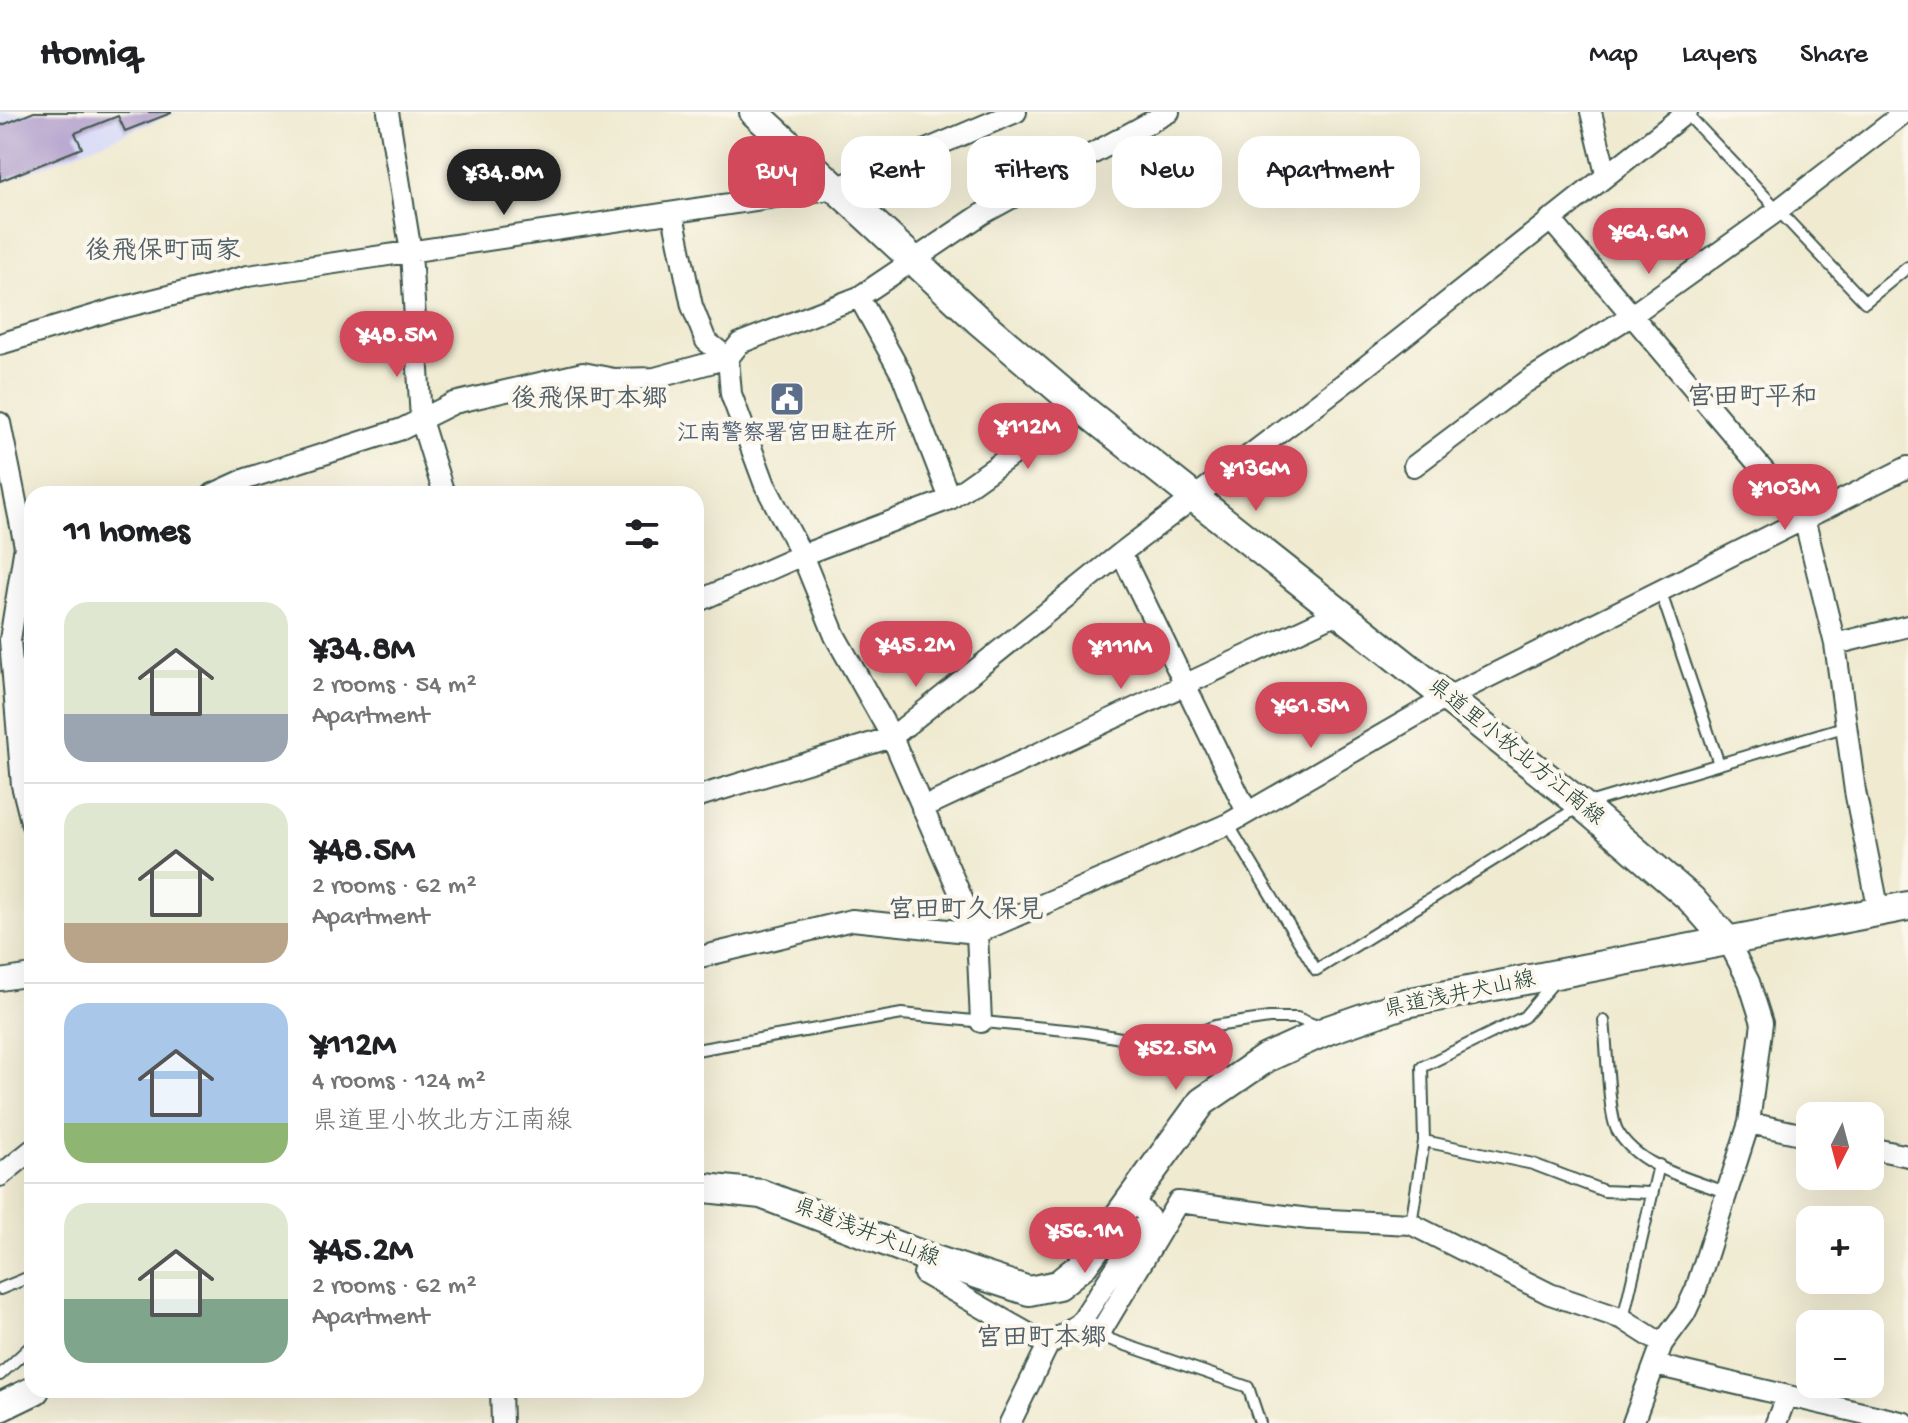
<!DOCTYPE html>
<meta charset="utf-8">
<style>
:root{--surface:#fff;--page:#f6f6f6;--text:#202124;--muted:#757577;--line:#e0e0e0;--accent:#d1495b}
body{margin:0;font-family:"Gochi Hand","Klee One",sans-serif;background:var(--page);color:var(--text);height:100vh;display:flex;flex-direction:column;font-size:30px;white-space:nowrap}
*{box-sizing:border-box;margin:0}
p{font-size:26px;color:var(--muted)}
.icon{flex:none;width:44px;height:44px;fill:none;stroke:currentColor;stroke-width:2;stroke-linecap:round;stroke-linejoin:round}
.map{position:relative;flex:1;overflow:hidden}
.panel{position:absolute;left:24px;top:374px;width:680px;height:912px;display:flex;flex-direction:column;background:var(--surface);border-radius:24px;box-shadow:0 8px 32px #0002}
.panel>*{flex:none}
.guide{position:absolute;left:728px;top:24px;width:760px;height:72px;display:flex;gap:16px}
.needle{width:52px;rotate:186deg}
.fabs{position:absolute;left:1796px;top:990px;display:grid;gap:16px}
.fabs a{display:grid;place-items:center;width:88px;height:88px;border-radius:16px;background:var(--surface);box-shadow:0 8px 32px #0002;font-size:40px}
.price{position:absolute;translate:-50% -68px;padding:0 18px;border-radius:28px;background:var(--accent);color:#fff;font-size:26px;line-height:52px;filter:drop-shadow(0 2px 4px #0008)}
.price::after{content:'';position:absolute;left:50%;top:48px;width:24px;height:18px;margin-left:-12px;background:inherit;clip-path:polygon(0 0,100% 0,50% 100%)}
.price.current{background:#222;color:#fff}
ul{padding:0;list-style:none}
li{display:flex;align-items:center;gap:24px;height:200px;padding:0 40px}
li+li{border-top:2px solid var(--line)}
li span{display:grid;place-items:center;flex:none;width:224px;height:160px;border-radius:24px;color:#555}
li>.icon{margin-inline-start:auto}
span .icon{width:96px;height:96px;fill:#fffc;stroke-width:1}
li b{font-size:34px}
h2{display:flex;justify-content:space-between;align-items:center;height:96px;padding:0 40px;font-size:34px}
.chip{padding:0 28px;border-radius:24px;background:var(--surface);box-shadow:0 8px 32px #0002;font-size:28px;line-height:72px}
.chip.current{background:var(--accent);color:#fff}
header{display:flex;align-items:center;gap:48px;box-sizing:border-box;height:112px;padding:0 40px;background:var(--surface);border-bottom:2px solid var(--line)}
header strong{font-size:38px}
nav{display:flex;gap:44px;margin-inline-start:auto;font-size:28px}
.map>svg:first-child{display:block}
.built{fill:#d5d8f9}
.building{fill:#b2a0cd}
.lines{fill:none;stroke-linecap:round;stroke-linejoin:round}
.lane-casing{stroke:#3e574b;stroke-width:14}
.street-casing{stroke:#3e574b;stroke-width:24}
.secondary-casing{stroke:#3e574b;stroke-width:32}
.lane{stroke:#fff;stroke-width:10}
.street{stroke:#fff;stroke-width:20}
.secondary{stroke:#fff;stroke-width:28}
.labels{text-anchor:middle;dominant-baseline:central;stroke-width:8;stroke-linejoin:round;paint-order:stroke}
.service-label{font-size:22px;font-weight:bold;fill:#4e5e75;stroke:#fbf7ec}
.street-label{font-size:22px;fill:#1f3d34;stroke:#fbf7ec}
.quarter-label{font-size:26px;font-weight:bold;fill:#52606a;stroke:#fbf7ec}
</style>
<header>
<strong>Homiq</strong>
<nav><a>Map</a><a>Layers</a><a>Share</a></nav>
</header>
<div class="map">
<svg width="1908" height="1311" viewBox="0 0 1908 1311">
<rect width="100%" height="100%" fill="#fbf7ec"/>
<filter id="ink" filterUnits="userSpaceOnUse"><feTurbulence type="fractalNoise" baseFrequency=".0125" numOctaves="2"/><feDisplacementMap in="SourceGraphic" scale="16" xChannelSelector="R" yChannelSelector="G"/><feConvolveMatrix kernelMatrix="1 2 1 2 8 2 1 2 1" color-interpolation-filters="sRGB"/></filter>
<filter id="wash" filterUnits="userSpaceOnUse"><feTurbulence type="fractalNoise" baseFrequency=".006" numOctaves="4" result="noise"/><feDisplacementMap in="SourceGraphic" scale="32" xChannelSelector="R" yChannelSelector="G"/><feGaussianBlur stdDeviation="1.8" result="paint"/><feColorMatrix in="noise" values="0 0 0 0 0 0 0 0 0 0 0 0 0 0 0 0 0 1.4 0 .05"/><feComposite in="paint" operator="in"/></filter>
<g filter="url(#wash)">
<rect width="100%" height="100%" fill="#efead0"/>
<path class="built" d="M0 0H178L0 72Z"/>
<g id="blocks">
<path class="building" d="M34 0H171V1L125 19 118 4 75 21 82 36 0 69V14Z"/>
</g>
</g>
<g filter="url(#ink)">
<use href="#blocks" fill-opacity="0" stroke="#3e574b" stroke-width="2"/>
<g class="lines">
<defs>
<path id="lane" d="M1686 1 1865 190 1908 155
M1660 478 1719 652
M1228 712 1316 858 1582 693 1847 614
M1604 909C1607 932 1608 1001 1617 1018 1637 1055 1693 1068 1728 1081
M696 938 902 902 1086 920 1150 931 1190 924 1215 914 1269 906H1297L1319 915
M1424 1029 1533 1052 1604 1079 1650 1081
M1411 1112 1424 1029 1422 955 1524 905 1554 870
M0 1177 32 1164
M1623 1207 1659 1053
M1101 1219 1111 1228 1248 1275 1260 1311
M0 1263 32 1233"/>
<path id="street" d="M388 0 411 140 421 308 444 382
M1591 0 1606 62
M673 103 692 194 706 229 728 246 731 282 765 373 802 443 835 524 892 625 977 821 981 910
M1550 107 1804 406 1835 532 1855 679 1879 800
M0 232 109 199 248 164 836 76 1016 0
M0 311 25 434 10 528 22 673 32 713
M1414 354 1526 270 1632 203 1777 99 1905 0
M213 382 246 367 402 317 454 291 583 261 614 267 655 266 728 246 740 231 859 185 982 102 1169 0
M950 387 1080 295
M1121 441 1247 700
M696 490 802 443 950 387 902 263 859 185
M1835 532 1908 514
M696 685 892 625 1121 441 1355 263 1687 0
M922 696 1340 500
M696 846 852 808 977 821 1228 712 1446 586 1908 355
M0 868 32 863
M1749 1011 1810 1024
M1870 1036 1908 1044
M0 1064 32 1038
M929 1146 924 1162 1048 1233
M1080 1211 1101 1219 1178 1090 1309 1107 1411 1112 1550 1182 1623 1207 1662 1232
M1655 1253 1905 1311
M501 1278 502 1311
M1010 1311 1048 1233 1080 1211 1149 1105 1132 1087
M1633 1311 1662 1232 1685 1201 1696 1177 1749 1011 1762 911 1749 870 1728 829
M1776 1311 1786 1285"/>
<path id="secondary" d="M754 0 978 208 1080 295 1582 693 1691 787 1728 829
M696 1075 761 1082 929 1146 1029 1179 1058 1173 1084 1152 1202 990 1266 946 1328 918 1406 891 1908 794
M0 1295 35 1278"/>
</defs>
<use href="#lane" class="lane-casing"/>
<use href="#street" class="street-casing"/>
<use href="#secondary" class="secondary-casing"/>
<use href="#lane" class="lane"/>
<use href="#street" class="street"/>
<use href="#secondary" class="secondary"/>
</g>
</g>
<defs>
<symbol id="civic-square" viewBox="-11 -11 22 22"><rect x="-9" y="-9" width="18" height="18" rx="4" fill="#5c6f8a" stroke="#fbf7ec"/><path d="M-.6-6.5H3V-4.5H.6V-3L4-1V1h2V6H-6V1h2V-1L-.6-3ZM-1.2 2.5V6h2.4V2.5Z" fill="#fff"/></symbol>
</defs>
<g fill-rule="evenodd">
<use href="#civic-square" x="767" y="267" width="40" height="40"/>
</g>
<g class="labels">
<g class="service-label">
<text x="787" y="323">江南警察署宮田駐在所</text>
</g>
<g class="street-label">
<text transform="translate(1515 641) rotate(39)">県道里小牧北方江南線</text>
<text transform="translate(1460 884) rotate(-12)">県道浅井犬山線</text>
<text transform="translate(866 1122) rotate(21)">県道浅井犬山線</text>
</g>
<g class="quarter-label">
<text x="163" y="141">後飛保町両家</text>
<text x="1752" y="287">宮田町平和</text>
<text x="589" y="289">後飛保町本郷</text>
<text x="966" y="800">宮田町久保見</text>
<text x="1041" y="1228">宮田町本郷</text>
</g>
</g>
</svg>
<div class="fabs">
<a><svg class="needle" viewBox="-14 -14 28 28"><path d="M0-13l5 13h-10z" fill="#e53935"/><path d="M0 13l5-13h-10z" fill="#757577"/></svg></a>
<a>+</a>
<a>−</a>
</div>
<b class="price current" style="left:504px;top:105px">¥34.8M</b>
<b class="price" style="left:1649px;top:164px">¥64.6M</b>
<b class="price" style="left:397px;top:267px">¥48.5M</b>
<b class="price" style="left:1028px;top:359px">¥112M</b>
<b class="price" style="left:1256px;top:401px">¥136M</b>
<b class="price" style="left:1785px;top:420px">¥103M</b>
<b class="price" style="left:916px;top:577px">¥45.2M</b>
<b class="price" style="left:1121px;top:579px">¥111M</b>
<b class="price" style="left:1311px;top:638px">¥61.5M</b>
<b class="price" style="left:1176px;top:980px">¥52.5M</b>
<b class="price" style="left:1085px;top:1163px">¥56.1M</b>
<div class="guide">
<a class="chip current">Buy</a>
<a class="chip">Rent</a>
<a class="chip">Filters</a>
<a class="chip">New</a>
<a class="chip">Apartment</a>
</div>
<section class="panel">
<h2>11 homes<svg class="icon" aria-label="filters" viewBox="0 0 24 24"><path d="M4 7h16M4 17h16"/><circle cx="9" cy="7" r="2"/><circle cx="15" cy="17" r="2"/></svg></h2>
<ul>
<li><span style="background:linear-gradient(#dfe7d0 70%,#9aa5b1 0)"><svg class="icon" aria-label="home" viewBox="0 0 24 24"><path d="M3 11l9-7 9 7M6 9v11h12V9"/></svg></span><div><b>¥34.8M</b><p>2 rooms · 54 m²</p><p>Apartment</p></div></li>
<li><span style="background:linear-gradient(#dfe7d0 75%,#b9a48a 0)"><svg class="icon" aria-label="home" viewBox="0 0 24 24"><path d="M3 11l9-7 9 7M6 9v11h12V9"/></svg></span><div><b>¥48.5M</b><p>2 rooms · 62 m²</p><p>Apartment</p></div></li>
<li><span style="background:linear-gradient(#a9c7e8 75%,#8fb573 0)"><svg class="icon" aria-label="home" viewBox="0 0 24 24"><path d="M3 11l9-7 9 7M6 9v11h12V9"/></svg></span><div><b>¥112M</b><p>4 rooms · 124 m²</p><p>県道里小牧北方江南線</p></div></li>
<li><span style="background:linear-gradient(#dfe7d0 60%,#7fa58c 0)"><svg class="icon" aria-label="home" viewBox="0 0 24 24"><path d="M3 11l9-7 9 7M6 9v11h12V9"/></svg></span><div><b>¥45.2M</b><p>2 rooms · 62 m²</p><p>Apartment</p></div></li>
</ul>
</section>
</div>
